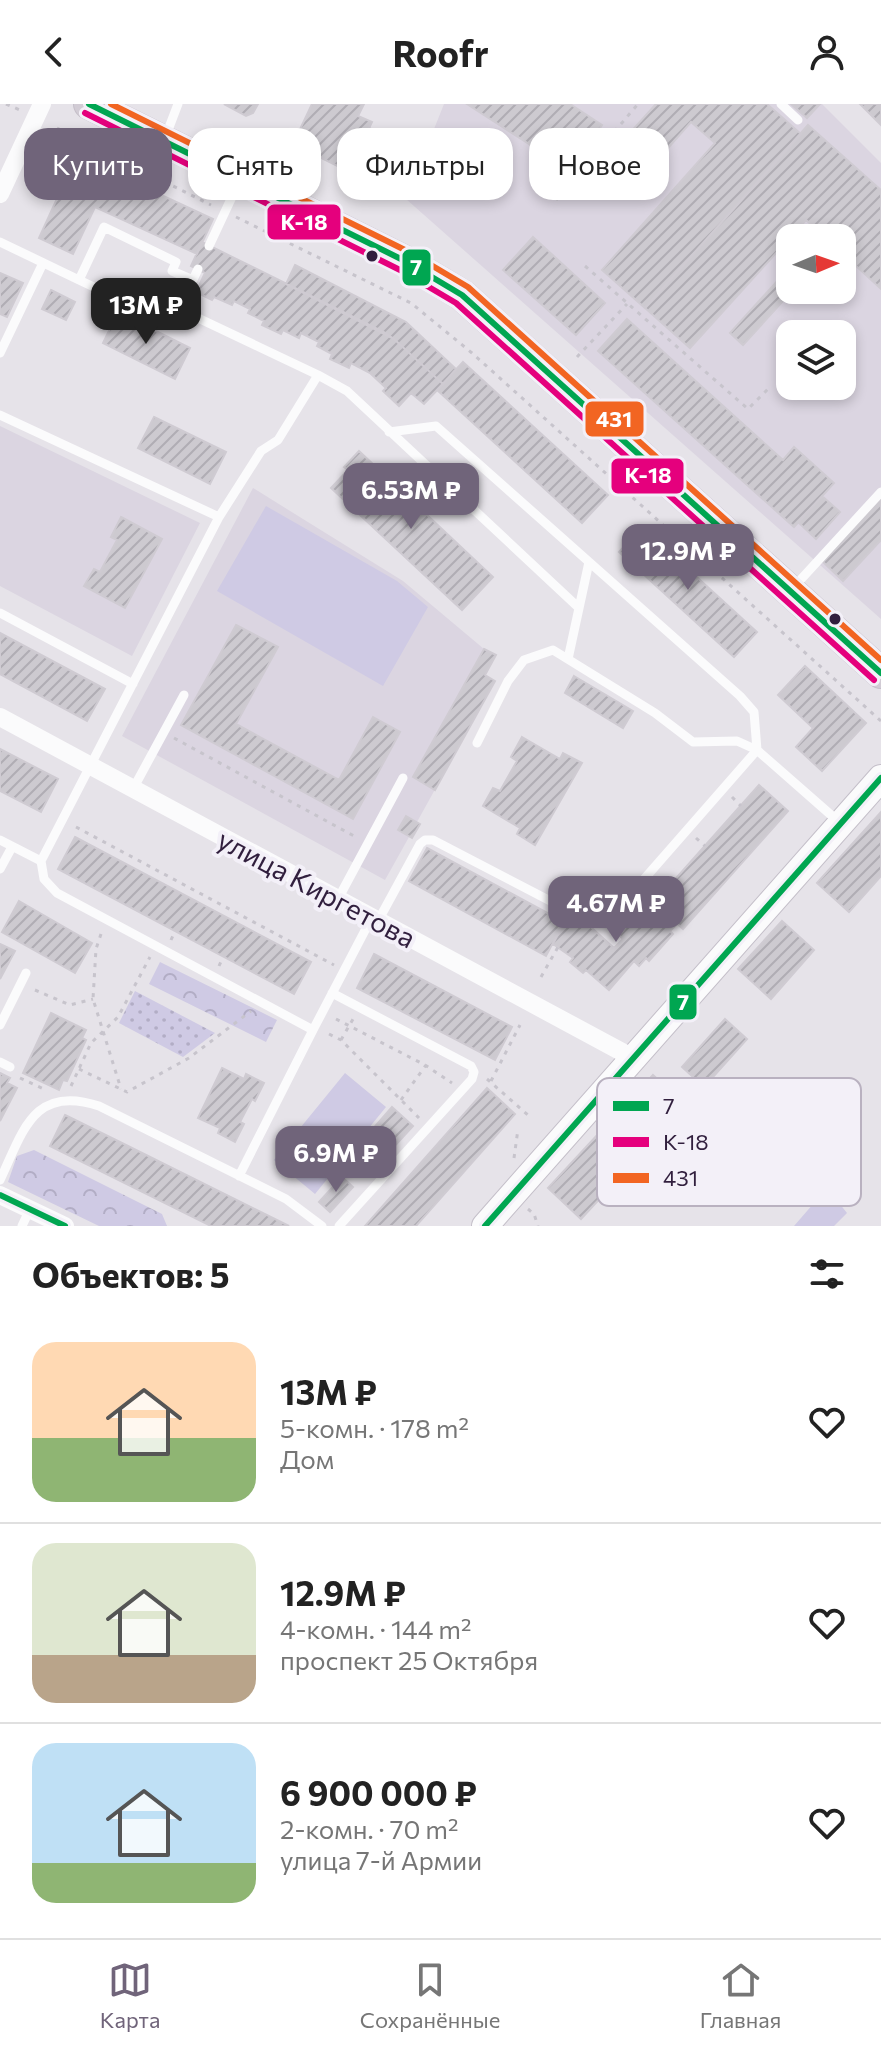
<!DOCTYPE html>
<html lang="ru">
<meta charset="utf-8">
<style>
:root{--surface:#fff;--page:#f6f6f6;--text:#222;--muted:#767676;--line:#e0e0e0;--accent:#70647a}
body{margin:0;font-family:Commissioner,sans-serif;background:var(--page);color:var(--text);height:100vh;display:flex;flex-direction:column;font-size:30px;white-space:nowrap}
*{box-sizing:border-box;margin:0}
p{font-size:26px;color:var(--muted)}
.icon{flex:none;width:44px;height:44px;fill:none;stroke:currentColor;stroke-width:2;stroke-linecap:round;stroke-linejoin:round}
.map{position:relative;height:1122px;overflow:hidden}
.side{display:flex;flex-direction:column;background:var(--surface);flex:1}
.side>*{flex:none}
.top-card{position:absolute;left:24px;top:24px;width:834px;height:72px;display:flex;gap:16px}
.needle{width:52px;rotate:88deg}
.buttons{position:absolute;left:776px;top:120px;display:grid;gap:16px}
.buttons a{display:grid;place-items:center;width:80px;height:80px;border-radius:16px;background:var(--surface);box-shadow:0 4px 12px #0003;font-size:40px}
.price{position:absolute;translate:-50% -68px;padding:0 18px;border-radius:16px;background:var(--accent);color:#fff;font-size:26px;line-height:52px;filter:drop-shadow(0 2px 4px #0008)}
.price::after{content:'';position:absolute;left:50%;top:48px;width:24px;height:18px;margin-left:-12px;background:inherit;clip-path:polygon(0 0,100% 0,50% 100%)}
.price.selected{background:#222;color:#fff}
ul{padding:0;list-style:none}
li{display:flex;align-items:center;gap:24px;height:200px;padding:0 32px}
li+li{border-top:2px solid var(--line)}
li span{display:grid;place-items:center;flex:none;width:224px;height:160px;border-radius:24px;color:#555}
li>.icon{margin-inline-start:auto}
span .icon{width:96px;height:96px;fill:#fffc;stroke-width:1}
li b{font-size:34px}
h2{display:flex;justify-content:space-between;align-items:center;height:96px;padding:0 32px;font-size:34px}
.pill{padding:0 28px;border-radius:24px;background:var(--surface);box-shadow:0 4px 12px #0003;font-size:28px;line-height:72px}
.pill.selected{background:var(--accent);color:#fff}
header{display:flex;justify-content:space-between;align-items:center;height:104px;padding:0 32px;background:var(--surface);font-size:36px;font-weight:700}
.dock{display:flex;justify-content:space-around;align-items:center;height:112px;border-top:2px solid var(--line);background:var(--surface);font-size:22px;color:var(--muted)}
.dock a{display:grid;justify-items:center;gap:4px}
.dock .selected{color:var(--accent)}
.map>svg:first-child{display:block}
.built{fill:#dbd5e1;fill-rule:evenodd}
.green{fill:url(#green-dots)}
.forest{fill:url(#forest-crowns)}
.pitch{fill:#cfcae4}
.building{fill:url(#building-hatch);stroke:#cfcbd2;stroke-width:2}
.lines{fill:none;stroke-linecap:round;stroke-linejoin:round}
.secondary-casing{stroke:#c4bfc9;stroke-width:28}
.primary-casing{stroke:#c5bfc9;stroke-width:32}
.path{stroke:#c7c4cc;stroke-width:3;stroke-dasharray:4 6;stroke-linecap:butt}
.lane{stroke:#fbfbfc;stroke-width:9}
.street{stroke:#fbfbfc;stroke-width:18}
.secondary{stroke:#fbfbfc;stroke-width:26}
.primary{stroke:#d2ccd5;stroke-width:30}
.bus-1-casing{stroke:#f3f0f8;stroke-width:12}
.bus-2-casing{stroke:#f3f0f8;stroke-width:12}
.bus-3-casing{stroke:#f3f0f8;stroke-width:12}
.bus-1{stroke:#00a651;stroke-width:6}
.bus-2{stroke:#e5007d;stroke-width:6}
.bus-3{stroke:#f26522;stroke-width:6}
.bus-dot{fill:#311f3e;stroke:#f3f0f8;stroke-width:3}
.labels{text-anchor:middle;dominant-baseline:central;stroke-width:8;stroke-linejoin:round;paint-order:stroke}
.street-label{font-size:28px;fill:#311f3e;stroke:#f3f0f8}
.key{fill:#f3f0f8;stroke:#b9b1c0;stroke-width:2}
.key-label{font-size:22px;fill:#311f3e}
.line-badge{stroke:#f3f0f8;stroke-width:3}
.badge-label{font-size:22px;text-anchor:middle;font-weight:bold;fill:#fff}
</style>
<header><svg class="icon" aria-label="back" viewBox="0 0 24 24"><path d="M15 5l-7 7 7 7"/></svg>Roofr<svg class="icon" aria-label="person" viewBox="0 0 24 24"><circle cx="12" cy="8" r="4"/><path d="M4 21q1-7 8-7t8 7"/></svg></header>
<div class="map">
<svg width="881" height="1122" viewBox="0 0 881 1122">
<defs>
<pattern id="green-dots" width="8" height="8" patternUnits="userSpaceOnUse" patternTransform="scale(2)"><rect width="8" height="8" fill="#cfcae4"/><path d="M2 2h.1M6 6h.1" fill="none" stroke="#b2adc5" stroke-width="1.8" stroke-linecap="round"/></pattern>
<pattern id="forest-crowns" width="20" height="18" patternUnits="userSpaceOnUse" patternTransform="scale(2)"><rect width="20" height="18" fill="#cfcae4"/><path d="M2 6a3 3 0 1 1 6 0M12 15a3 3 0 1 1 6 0" fill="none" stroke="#b2adc5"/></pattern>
<pattern id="building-hatch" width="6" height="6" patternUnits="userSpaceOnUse" patternTransform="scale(2)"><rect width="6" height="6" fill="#cdcad0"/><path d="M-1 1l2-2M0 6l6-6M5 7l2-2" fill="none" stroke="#b0adb4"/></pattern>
</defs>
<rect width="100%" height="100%" fill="#e6e3e9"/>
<path class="built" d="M444 0H822L881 59V515L406 95ZM790 134H842V186H790ZM790 230H842V282H790Z
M0 322 200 419 132 552 0 482Z
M253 384 403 477 484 545 496 551 485 571 495 577 417 718 420 720 412 734 409 733 385 776 122 632Z"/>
<path class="green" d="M135 887 215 929 183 953 119 919Z"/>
<path class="forest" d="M160 858 277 916 266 938 149 880Z
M34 1046 162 1110 167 1122H99L8 1078 17 1052Z"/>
<path class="pitch" d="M266 402 397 477 428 503 383 582 217 487Z
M345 969 386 1003 315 1090 274 1056Z
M827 1084 847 1109 834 1122H794Z"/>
<path class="building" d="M224 0H258L253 9 246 12Z
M312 0H364L358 12 372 18 369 24 413 46 392 89 293 40Z
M467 0H570L602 21 571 69 557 59 552 66 541 59 546 51Z
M656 0H767L801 30 645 204 602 166 715 39 691 18 630 87 601 61Z
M791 0H820L807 14Z
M860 0H881V21Z
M808 21 881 86V185L842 149V134H826L806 116 690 244 645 204Z
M75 55 87 61 88 57 213 115 197 150 95 103 73 150 39 134Z
M533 133 605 199 576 231 503 166Z
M202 138 384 228 394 235 443 280 424 300 411 289 399 302 383 287 386 284 370 269 351 259 349 264 330 255 332 250 317 242 319 238 301 229 299 234 283 226 281 230 262 221 264 217 248 209 250 205 234 197 232 201 214 193 212 196 196 188 205 169 191 162Z
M295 161 406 218 456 265 443 280 394 235 286 180Z
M790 163V186H793L743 241 730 229Z
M0 169 23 179 7 213 0 210Z
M51 186 75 198 66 216 42 205Z
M118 208 190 244 175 275 103 239Z
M627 215 783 356 794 343 834 379 794 423 598 247Z
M463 258 608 391 582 419 437 286Z
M154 313 226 348 210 380 138 344Z
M359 347 493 473 462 506 331 384 348 366 344 363Z
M822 392 840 408 816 435 798 418Z
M881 394V436L843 477 822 457Z
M121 413 162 435 125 504 84 482 94 465 100 468 117 436 111 433Z
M642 423 757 528 734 553 619 448Z
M236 521 278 543 236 620 339 676 373 613 400 628 353 715 181 621Z
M0 529 105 585 87 617 0 570Z
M484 545 496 551 485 571 495 577 435 686 413 673Z
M805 562 866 619 822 667 796 643 813 624 778 591Z
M574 572 633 607 623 624 565 589Z
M522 633 560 655 563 649 582 659 535 741 517 730 520 724 483 702 493 684 500 687 517 657 511 653Z
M0 645 58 675 41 708 0 687Z
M759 681 788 707 683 825 654 799Z
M881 708V772L849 808 817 779Z
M406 712 420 720 412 734 398 726Z
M75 733 311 858 294 890 58 765Z
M427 744 564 818 546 852 409 777Z
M650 796 677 820 670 827 673 830 649 857 646 854 639 862 634 857 609 886 586 866 583 869 570 858 573 854 553 840 567 813 580 820 583 816 614 844 623 835 619 831 631 818 627 815 641 799 645 802Z
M19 797 92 839 75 869 2 828Z
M782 817 814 846 771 895 738 865Z
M0 840 15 847 0 875Z
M374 850 512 923 495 956 357 884Z
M51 909 86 926 82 934 86 936 67 977 63 976 59 986 23 969Z
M725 915 747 935 704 983 682 963Z
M222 964 244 975 246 970 264 979 255 997 252 995 240 1018 244 1020 235 1038 218 1029 220 1024 198 1014Z
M0 969 10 974 7 979 17 984 0 1017Z
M653 971 686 1001 581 1115 548 1084Z
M487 984 515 1010 416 1122H365Z
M392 1003 413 1022 378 1060 358 1042Z
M65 1011 126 1041 289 1122H211L50 1042Z
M342 1073 353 1083 330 1108 319 1098Z"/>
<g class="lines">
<defs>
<path id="secondary" d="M485 1122 881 674"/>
<path id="primary" d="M89 0 405 157 462 191 881 569"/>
</defs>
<use href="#secondary" class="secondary-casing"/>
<use href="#primary" class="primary-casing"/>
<path class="path" d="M6 0 20 6
M57 24 211 101
M556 96 638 0
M236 113 411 199 472 249 881 617
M585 162 748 305 771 282
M577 253 627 200
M174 634 354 732
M732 693 741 702
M76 723 334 861
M696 734 705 742
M101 830 96 845 93 895 121 985
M171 836 175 827
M219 862 223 853
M541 873 558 843
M35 886 70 901 93 895
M336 915 425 961 452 979
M329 930 341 936 419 1014
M341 936 353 915
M79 965 127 988 189 954 251 907
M20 974 46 986
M487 975 529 1012
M491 977 520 921
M71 982 91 939 118 913 150 853
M401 996 426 961
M514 1054 518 1025
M528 1105 534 1110 538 1122"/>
<path class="lane" d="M781 0 798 16
M165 34 178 0
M0 138 79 176 104 123 176 158 172 167 193 176
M209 142 238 80
M79 176 172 220 179 205
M0 249 43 159
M318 271 347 287 579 504
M0 311 219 413 261 347 278 336 318 271 179 205 198 165
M793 484 881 388
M0 509 133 580
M568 555 589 458
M477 639 508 577 524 556 553 546 655 609 693 638 737 637 757 646 839 718
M133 685 184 591
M0 736 41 757 219 413
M41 757 44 775 57 789 313 926 372 813
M0 765 12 743
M338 795 403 674
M378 817 420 740 425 736H433L560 802 599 812 617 806 757 646 754 608 740 592 436 322 389 328
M332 889 471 962 474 968 472 975 339 1122
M0 921 26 869
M0 958 10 963
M239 1072 313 926
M0 1076C23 1028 33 980 99 1002L286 1095 322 1122
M22 1122 30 1105"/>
<path class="street" d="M0 90 42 0
M0 613 635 955
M0 1091 65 1122"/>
<use href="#secondary" class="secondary"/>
<use href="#primary" class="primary"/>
<defs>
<path id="bus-1" d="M89 0 405 157 462 191 881 569
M0 1091 65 1122
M485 1122 881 674"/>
<path id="bus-2" d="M85 9 400 166 456 199 874 576"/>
<path id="bus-3" d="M111 0 409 148 468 183 881 556"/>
</defs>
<use href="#bus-1" class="bus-1-casing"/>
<use href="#bus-2" class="bus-2-casing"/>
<use href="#bus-3" class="bus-3-casing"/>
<use href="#bus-1" class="bus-1"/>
<use href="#bus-2" class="bus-2"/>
<use href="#bus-3" class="bus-3"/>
</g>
<g class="bus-dot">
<circle cx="372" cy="152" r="7"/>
<circle cx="835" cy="515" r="7"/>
</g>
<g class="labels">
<g class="street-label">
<text transform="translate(317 784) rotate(28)">улица Киргетова</text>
</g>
</g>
<rect x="597" y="974" width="264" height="128" rx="12" class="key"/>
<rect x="613" y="997" width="36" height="10" fill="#00a651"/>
<rect x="613" y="1033" width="36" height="10" fill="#e5007d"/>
<rect x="613" y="1069" width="36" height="10" fill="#f26522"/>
<g class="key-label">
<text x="663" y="1010">7</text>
<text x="663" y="1046">К-18</text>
<text x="663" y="1082">431</text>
</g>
<g class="line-badge">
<rect x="266" y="99" width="76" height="38" rx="8" fill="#e5007d"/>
<rect x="401" y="144" width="31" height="39" rx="8" fill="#00a651"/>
<rect x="584" y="296" width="61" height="38" rx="8" fill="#f26522"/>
<rect x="610" y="353" width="75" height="38" rx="8" fill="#e5007d"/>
<rect x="668" y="879" width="30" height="38" rx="8" fill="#00a651"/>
</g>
<g class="badge-label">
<text x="304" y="126">К-18</text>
<text x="416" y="171">7</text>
<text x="614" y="323">431</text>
<text x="648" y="379">К-18</text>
<text x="683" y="906">7</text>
</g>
</svg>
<div class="buttons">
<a><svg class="needle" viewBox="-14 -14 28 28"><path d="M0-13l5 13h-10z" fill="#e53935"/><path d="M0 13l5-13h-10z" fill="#767676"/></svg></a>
<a><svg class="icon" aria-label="layers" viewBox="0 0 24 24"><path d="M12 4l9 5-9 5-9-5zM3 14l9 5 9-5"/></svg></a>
</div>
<b class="price selected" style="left:146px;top:242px">13M ₽</b>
<b class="price" style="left:411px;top:427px">6.53M ₽</b>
<b class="price" style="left:688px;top:488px">12.9M ₽</b>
<b class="price" style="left:616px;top:840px">4.67M ₽</b>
<b class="price" style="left:336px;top:1090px">6.9M ₽</b>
<div class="top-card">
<a class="pill selected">Купить</a>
<a class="pill">Снять</a>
<a class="pill">Фильтры</a>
<a class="pill">Новое</a>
</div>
</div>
<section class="side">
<h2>Объектов: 5<svg class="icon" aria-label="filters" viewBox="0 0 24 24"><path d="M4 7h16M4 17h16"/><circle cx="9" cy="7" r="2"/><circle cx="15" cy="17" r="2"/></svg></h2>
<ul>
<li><span style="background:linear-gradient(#ffd9b3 60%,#8fb573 0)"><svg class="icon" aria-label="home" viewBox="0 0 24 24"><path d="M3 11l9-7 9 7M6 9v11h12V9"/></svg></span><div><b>13M ₽</b><p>5-комн. · 178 m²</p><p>Дом</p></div><svg class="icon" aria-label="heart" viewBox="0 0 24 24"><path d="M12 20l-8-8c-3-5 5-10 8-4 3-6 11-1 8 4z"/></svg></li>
<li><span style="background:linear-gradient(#dfe7d0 70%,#b9a48a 0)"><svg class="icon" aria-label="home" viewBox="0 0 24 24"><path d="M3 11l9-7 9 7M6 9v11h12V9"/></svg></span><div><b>12.9M ₽</b><p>4-комн. · 144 m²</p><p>проспект 25 Октября</p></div><svg class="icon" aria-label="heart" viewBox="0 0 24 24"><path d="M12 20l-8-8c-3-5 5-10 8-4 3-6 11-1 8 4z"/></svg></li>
<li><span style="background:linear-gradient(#bfe0f5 75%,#8fb573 0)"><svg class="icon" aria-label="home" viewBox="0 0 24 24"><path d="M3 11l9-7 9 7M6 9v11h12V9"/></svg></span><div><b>6 900 000 ₽</b><p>2-комн. · 70 m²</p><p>улица 7-й Армии</p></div><svg class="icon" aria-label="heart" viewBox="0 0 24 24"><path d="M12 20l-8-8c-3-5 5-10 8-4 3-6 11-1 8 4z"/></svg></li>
</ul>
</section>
<nav class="dock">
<a class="selected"><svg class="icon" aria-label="map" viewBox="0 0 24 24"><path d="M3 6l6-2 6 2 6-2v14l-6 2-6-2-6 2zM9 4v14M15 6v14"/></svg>Карта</a>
<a><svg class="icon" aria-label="saved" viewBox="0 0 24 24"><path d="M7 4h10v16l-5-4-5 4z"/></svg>Сохранённые</a>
<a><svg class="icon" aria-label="home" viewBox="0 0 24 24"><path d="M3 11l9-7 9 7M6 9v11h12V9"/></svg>Главная</a>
</nav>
